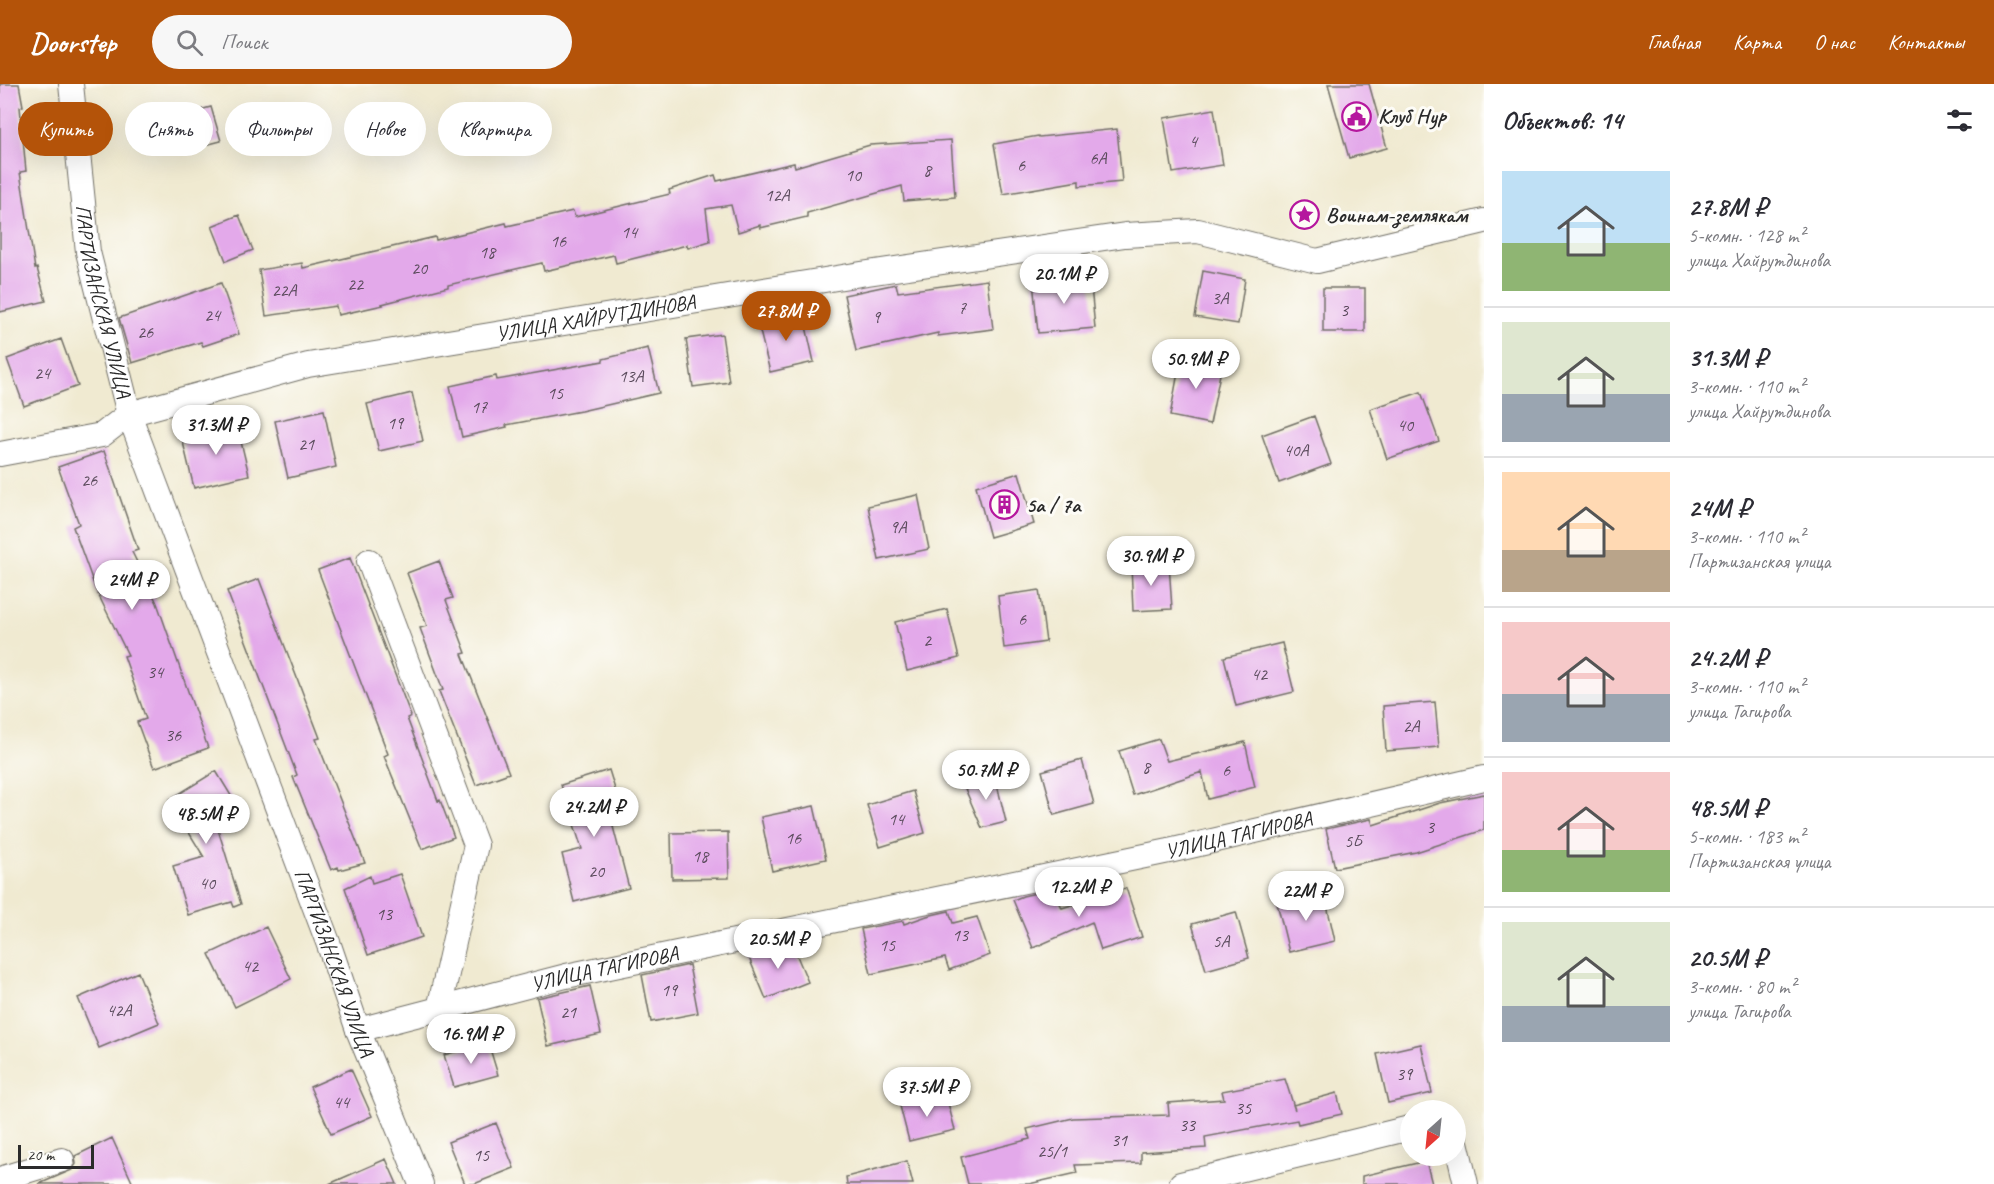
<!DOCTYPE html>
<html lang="ru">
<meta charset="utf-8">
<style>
:root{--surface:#fff;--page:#f7f7f7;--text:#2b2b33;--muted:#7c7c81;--line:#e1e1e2;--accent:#b45309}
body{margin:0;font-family:Caveat,sans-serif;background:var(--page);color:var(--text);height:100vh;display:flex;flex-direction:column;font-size:22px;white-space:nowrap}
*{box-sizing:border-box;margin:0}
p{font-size:20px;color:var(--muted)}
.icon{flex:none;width:33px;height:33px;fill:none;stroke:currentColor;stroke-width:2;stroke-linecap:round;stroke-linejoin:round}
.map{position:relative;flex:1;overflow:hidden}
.sheet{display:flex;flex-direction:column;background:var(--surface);width:510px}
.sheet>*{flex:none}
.top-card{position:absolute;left:18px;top:18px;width:570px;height:54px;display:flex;gap:12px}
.needle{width:39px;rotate:207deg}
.buttons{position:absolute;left:1400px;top:1016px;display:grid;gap:12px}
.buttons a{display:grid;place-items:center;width:66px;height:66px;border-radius:50%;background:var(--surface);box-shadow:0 6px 24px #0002;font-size:30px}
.scale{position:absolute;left:18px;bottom:15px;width:76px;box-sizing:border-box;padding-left:6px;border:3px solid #2b2b2b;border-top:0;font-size:16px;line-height:21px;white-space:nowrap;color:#2b2b2b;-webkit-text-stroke:4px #fdfcf7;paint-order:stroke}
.price{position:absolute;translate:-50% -51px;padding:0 14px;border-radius:21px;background:#fff;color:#222;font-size:20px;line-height:39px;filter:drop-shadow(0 2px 3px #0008)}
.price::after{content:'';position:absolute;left:50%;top:36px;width:18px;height:14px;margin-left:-9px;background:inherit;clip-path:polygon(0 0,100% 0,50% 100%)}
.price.selected{background:var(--accent);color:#fff}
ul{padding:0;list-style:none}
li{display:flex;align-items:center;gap:18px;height:150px;padding:0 18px}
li+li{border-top:2px solid var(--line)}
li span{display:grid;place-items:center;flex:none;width:168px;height:120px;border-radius:0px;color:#555}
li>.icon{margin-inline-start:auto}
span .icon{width:72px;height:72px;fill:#fffc;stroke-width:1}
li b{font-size:26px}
h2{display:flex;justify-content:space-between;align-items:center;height:72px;padding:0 18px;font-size:26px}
.tag{padding:0 21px;border-radius:27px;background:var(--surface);box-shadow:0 6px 24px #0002;font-size:21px;line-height:54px}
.tag.selected{background:var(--accent);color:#fff}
header{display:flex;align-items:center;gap:36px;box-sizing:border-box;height:84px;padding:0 30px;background:var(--accent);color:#fff}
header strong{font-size:28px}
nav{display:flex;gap:33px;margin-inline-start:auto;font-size:21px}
.search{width:420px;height:54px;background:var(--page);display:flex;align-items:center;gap:15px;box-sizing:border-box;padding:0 21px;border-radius:33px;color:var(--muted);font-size:22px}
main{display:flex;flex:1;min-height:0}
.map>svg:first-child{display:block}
.building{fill:#e3a9ea}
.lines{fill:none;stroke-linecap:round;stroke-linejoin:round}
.minor-casing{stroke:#706e65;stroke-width:26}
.minor{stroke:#fff;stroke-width:24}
.labels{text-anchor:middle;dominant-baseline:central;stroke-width:6;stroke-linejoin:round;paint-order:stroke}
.number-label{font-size:18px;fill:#594a5b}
.poi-label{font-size:21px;font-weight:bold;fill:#2b2b2b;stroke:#fdfcf7;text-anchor:start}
.street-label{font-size:21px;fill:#2b2b2b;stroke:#fdfcf7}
</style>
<header>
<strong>Doorstep</strong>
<div class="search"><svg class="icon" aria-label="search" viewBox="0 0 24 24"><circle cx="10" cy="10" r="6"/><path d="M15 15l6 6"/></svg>Поиск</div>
<nav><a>Главная</a><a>Карта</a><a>О нас</a><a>Контакты</a></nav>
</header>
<main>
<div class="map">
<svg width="1484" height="1100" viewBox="0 0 1484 1100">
<rect width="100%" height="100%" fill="#fdfcf7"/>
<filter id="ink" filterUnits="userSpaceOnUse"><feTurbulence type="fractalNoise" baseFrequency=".0167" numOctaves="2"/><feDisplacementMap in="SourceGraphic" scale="12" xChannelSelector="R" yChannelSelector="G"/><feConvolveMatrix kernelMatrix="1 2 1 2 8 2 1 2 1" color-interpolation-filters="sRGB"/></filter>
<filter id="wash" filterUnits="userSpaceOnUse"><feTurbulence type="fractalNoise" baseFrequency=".008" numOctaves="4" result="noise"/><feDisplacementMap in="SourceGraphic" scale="24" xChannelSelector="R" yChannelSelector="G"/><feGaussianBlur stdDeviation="1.35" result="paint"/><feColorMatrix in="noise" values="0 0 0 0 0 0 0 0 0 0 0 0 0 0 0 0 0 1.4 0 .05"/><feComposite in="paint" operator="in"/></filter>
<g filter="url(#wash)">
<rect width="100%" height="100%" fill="#f0ead1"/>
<g id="blocks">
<path class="building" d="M0 0H19L23 22 20 23 26 87 20 88 35 185 37 184 46 217 0 228Z
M1328 0H1369L1387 64 1349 74Z
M211 23 221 57 186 66 177 32Z
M1214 25 1223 81 1173 89 1164 34Z
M1117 45 1122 98 1079 102V97L1003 110 994 60 1038 52 1039 53Z
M951 56 955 113 904 117 902 102 807 129V133L760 144V141L738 148 731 121 706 125 710 157 688 164 687 161 616 179 614 171 544 187 542 179 448 201V203L382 220 383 221 338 231 336 222 266 232 259 186 302 179 303 184 435 153 436 156 506 139 507 142 573 127 575 133 670 110 669 106 715 91 717 97 794 79 795 83 870 61Z
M239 131 253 166 226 177 212 142Z
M1203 187 1245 195 1238 240 1195 233Z
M1090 192 1095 244 1038 249 1033 197Z
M987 196 993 245 938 252V249L856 267 844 211 896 200 898 208Z
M221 199 239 250 203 262 201 258 132 279 119 234Z
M1323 204H1365V248H1323Z
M803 229 814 278 770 288 758 239Z
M722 250 729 298 693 303 686 255Z
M61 255 78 302 24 322 7 275Z
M648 264 659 309 581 327 506 341 507 343 462 353 450 302 496 292 497 296 603 277V275Z
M1181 272 1222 280 1210 340 1170 332Z
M1421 308 1439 357 1387 375 1370 325Z
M412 309 423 357 379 367 367 320Z
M324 326 336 383 288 394 275 337Z
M1314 332 1331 380 1279 399 1262 351Z
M237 341 249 391 194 404 182 354Z
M104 367 138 466 132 468 157 519 208 664 154 684 137 638 146 635 124 572 128 571 96 506 73 443 79 440 58 383Z
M1019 389 1034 440 990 453 976 402Z
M918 411 929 465 879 476 868 422Z
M350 474 411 632 407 634 438 717 440 716 454 753 422 765 384 672 388 670 318 486Z
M439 477 453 514 446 516 466 569 462 570 509 689 476 701 439 607 443 606 420 544 427 542 407 489Z
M1169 480 1172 525 1133 527 1131 481Z
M259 495 320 654 316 655 365 779 339 786 338 783 331 786 293 693 297 691 227 507Z
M1039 506 1046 558 1004 564 998 512Z
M947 525 959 574 907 587 895 538Z
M1282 559 1294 608 1236 622 1224 573Z
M1435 618 1439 663 1386 667 1383 622Z
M1159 655 1167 677 1245 658 1255 703 1208 715 1202 688 1133 711 1119 667Z
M1082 676 1094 720 1054 731 1042 687Z
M609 686 623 731 611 735 629 804 574 818 562 770 582 765 561 701Z
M216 687 241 728 217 742 241 820 234 823 232 818 188 831 173 782 204 773 169 716Z
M995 692 1006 738 982 744 963 700Z
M913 707 925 749 880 763 867 721Z
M1484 710V746L1416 768 1335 784 1326 745 1371 735 1373 741 1440 719Z
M814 722 826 775 772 787 761 733Z
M728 748 729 794 672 795 671 749Z
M400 790 422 853 368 871 345 804 370 792 372 799Z
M1126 804 1142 853 1101 866 1092 838 1033 864 1013 816 1023 812 1054 805 1062 824Z
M1324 808 1335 857 1289 868 1277 819Z
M949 827 953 839 977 833 990 871 949 886 945 874 871 890 861 845 903 837 904 840 927 832Z
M1236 828 1249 874 1206 886 1192 840Z
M266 843 291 895 235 923 209 870Z
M792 860 808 898 766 915 747 869Z
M689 881 698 929 651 938 642 891Z
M138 888 159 939 99 964 78 914Z
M590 902 601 950 548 962 537 914Z
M488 958 498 991 454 1003 444 971Z
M1421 960 1432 1009 1388 1019 1377 970Z
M351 985 372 1032 331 1050 310 1003Z
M1285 995 1295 1026 1293 1021 1337 1009 1342 1030 1298 1040 1297 1036 1205 1053 1206 1064 1141 1068V1079L1075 1081 1077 1089 1029 1100H968L961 1073 1030 1055 1027 1045 1073 1034 1169 1031 1168 1019 1224 1015 1222 1007Z
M946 1011 955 1046 909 1057 900 1022Z
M496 1039 514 1084 474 1100H465L448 1058Z
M112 1054 133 1100H39L72 1086 76 1080 75 1072Z
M386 1075 397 1100H329Z
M907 1077 913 1100H847L846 1093Z
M1426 1077 1432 1100H1362V1092Z"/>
</g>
</g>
<g filter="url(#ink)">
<use href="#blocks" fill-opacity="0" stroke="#706e65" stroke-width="1.5"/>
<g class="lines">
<defs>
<g id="minor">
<path id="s1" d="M71 0 88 168 129 330 329 861 358 946 421 1100"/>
<path id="s2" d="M0 370 102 351 129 330 308 281 861 190 1125 151 1198 147 1317 177 1484 137"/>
<path d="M369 477 476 761 439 925"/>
<path id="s3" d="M358 946 566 892 1169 767 1484 694"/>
<path d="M1455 1054 1466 1100"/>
<path d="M0 1095 62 1076"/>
<path d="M1181 1100 1410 1044"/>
</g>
</defs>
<use href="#minor" class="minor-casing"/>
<use href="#minor" class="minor"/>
</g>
</g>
<defs>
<symbol id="civic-ring" viewBox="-11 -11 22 22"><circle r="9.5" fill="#fdfcf7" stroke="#b5179e" stroke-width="1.5"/><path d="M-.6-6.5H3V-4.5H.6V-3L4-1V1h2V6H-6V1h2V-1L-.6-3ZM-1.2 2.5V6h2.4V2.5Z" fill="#b5179e"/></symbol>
<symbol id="sight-ring" viewBox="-11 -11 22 22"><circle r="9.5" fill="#fdfcf7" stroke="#b5179e" stroke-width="1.5"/><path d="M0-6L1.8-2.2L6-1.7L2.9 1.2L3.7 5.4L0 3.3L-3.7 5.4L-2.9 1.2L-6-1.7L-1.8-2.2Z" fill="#b5179e"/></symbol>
<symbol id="building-ring" viewBox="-11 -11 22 22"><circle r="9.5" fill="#fdfcf7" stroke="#b5179e" stroke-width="1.5"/><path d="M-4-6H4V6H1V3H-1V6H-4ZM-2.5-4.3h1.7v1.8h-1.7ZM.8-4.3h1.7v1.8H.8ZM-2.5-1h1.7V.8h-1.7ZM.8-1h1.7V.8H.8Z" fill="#b5179e"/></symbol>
</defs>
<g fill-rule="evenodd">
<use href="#civic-ring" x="1340" y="16" width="33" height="33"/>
<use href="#sight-ring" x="1288" y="114" width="33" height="33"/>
<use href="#building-ring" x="988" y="404" width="33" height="33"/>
</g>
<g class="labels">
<g class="number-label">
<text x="1193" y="57">4</text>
<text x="1098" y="74">6А</text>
<text x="1021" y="81">6</text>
<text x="927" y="86">8</text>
<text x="853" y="91">10</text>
<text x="777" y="111">12А</text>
<text x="629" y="148">14</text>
<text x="558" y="157">16</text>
<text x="487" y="168">18</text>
<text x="419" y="184">20</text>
<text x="355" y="200">22</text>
<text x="284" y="206">22А</text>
<text x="1220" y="214">3А</text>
<text x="962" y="224">7</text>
<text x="1344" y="226">3</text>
<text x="212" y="231">24</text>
<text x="876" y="233">9</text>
<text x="145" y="248">26</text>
<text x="42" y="289">24</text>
<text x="631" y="292">13А</text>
<text x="555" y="309">15</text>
<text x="479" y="323">17</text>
<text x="395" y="339">19</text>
<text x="1405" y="341">40</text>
<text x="306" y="360">21</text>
<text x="1296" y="366">40А</text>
<text x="89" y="396">26</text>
<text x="898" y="443">9А</text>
<text x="1022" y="535">6</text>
<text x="927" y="556">2</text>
<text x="155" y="588">34</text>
<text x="1259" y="590">42</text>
<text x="1411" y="642">2А</text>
<text x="173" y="651">36</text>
<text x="1146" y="683">8</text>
<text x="1226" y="686">6</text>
<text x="896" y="735">14</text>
<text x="1430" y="743">3</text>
<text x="793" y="754">16</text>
<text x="1353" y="757">5Б</text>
<text x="700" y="772">18</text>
<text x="596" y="787">20</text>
<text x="207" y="799">40</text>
<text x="384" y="830">13</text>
<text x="960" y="851">13</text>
<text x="1221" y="857">5А</text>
<text x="887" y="861">15</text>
<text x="250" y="882">42</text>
<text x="669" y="906">19</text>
<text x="119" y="926">42А</text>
<text x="568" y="928">21</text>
<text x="1404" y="990">39</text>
<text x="341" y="1018">44</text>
<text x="1243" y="1024">35</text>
<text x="1187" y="1041">33</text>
<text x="1119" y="1056">31</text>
<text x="1052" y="1067">25/1</text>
<text x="481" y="1071">15</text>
</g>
<g class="poi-label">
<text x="1378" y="32">Клуб Нур</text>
<text x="1326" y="131">Воинам-землякам</text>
<text x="1026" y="421">5а / 7а</text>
</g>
<g class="street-label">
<text stroke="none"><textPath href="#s1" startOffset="220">ПАРТИЗАНСКАЯ УЛИЦА</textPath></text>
<text stroke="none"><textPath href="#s2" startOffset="615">УЛИЦА ХАЙРУТДИНОВА</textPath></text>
<text stroke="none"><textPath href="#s3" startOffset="902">УЛИЦА ТАГИРОВА</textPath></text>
<text stroke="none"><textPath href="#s1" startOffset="922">ПАРТИЗАНСКАЯ УЛИЦА</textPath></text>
<text stroke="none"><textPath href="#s3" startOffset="254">УЛИЦА ТАГИРОВА</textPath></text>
</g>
</g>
</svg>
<div class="buttons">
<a><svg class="needle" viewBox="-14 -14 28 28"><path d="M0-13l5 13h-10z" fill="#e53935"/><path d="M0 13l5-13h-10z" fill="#7c7c81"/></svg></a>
</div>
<div class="scale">20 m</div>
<b class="price" style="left:1064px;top:221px">20.1M ₽</b>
<b class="price selected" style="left:786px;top:258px">27.8M ₽</b>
<b class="price" style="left:1196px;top:306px">50.9M ₽</b>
<b class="price" style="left:216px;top:372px">31.3M ₽</b>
<b class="price" style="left:1151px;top:503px">30.9M ₽</b>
<b class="price" style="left:132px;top:527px">24M ₽</b>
<b class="price" style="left:986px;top:717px">50.7M ₽</b>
<b class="price" style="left:594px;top:754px">24.2M ₽</b>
<b class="price" style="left:206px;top:761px">48.5M ₽</b>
<b class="price" style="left:1079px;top:834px">12.2M ₽</b>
<b class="price" style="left:1306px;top:838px">22M ₽</b>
<b class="price" style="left:778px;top:886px">20.5M ₽</b>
<b class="price" style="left:471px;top:981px">16.9M ₽</b>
<b class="price" style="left:927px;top:1034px">37.5M ₽</b>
<div class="top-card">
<a class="tag selected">Купить</a>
<a class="tag">Снять</a>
<a class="tag">Фильтры</a>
<a class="tag">Новое</a>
<a class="tag">Квартира</a>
</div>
</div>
<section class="sheet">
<h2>Объектов: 14<svg class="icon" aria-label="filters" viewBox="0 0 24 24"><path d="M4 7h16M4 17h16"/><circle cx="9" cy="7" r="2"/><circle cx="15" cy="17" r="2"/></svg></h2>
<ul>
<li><span style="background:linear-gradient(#bfe0f5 60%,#8fb573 0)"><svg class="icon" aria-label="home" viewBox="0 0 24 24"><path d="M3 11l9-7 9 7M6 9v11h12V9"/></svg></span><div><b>27.8M ₽</b><p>5-комн. · 128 m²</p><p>улица Хайрутдинова</p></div></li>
<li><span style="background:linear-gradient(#dfe7d0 60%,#9aa5b1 0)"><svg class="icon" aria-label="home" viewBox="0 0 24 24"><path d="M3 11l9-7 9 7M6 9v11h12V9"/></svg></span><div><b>31.3M ₽</b><p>3-комн. · 110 m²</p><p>улица Хайрутдинова</p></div></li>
<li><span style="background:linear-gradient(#ffd9b3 65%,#b9a48a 0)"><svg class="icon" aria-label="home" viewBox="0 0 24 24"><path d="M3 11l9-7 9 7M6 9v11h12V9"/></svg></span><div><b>24M ₽</b><p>3-комн. · 110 m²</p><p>Партизанская улица</p></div></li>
<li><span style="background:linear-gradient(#f6c9c9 60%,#9aa5b1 0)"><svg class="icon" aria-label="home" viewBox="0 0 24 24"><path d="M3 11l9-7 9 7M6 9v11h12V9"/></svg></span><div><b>24.2M ₽</b><p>3-комн. · 110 m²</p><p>улица Тагирова</p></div></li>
<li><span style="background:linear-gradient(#f6c9c9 65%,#8fb573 0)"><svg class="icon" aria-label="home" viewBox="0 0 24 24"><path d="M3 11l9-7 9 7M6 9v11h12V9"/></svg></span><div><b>48.5M ₽</b><p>5-комн. · 183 m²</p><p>Партизанская улица</p></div></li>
<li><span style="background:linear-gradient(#dfe7d0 70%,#9aa5b1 0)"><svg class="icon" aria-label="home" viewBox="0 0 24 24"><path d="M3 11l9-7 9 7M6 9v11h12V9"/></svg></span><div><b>20.5M ₽</b><p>3-комн. · 80 m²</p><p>улица Тагирова</p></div></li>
</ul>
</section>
</main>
